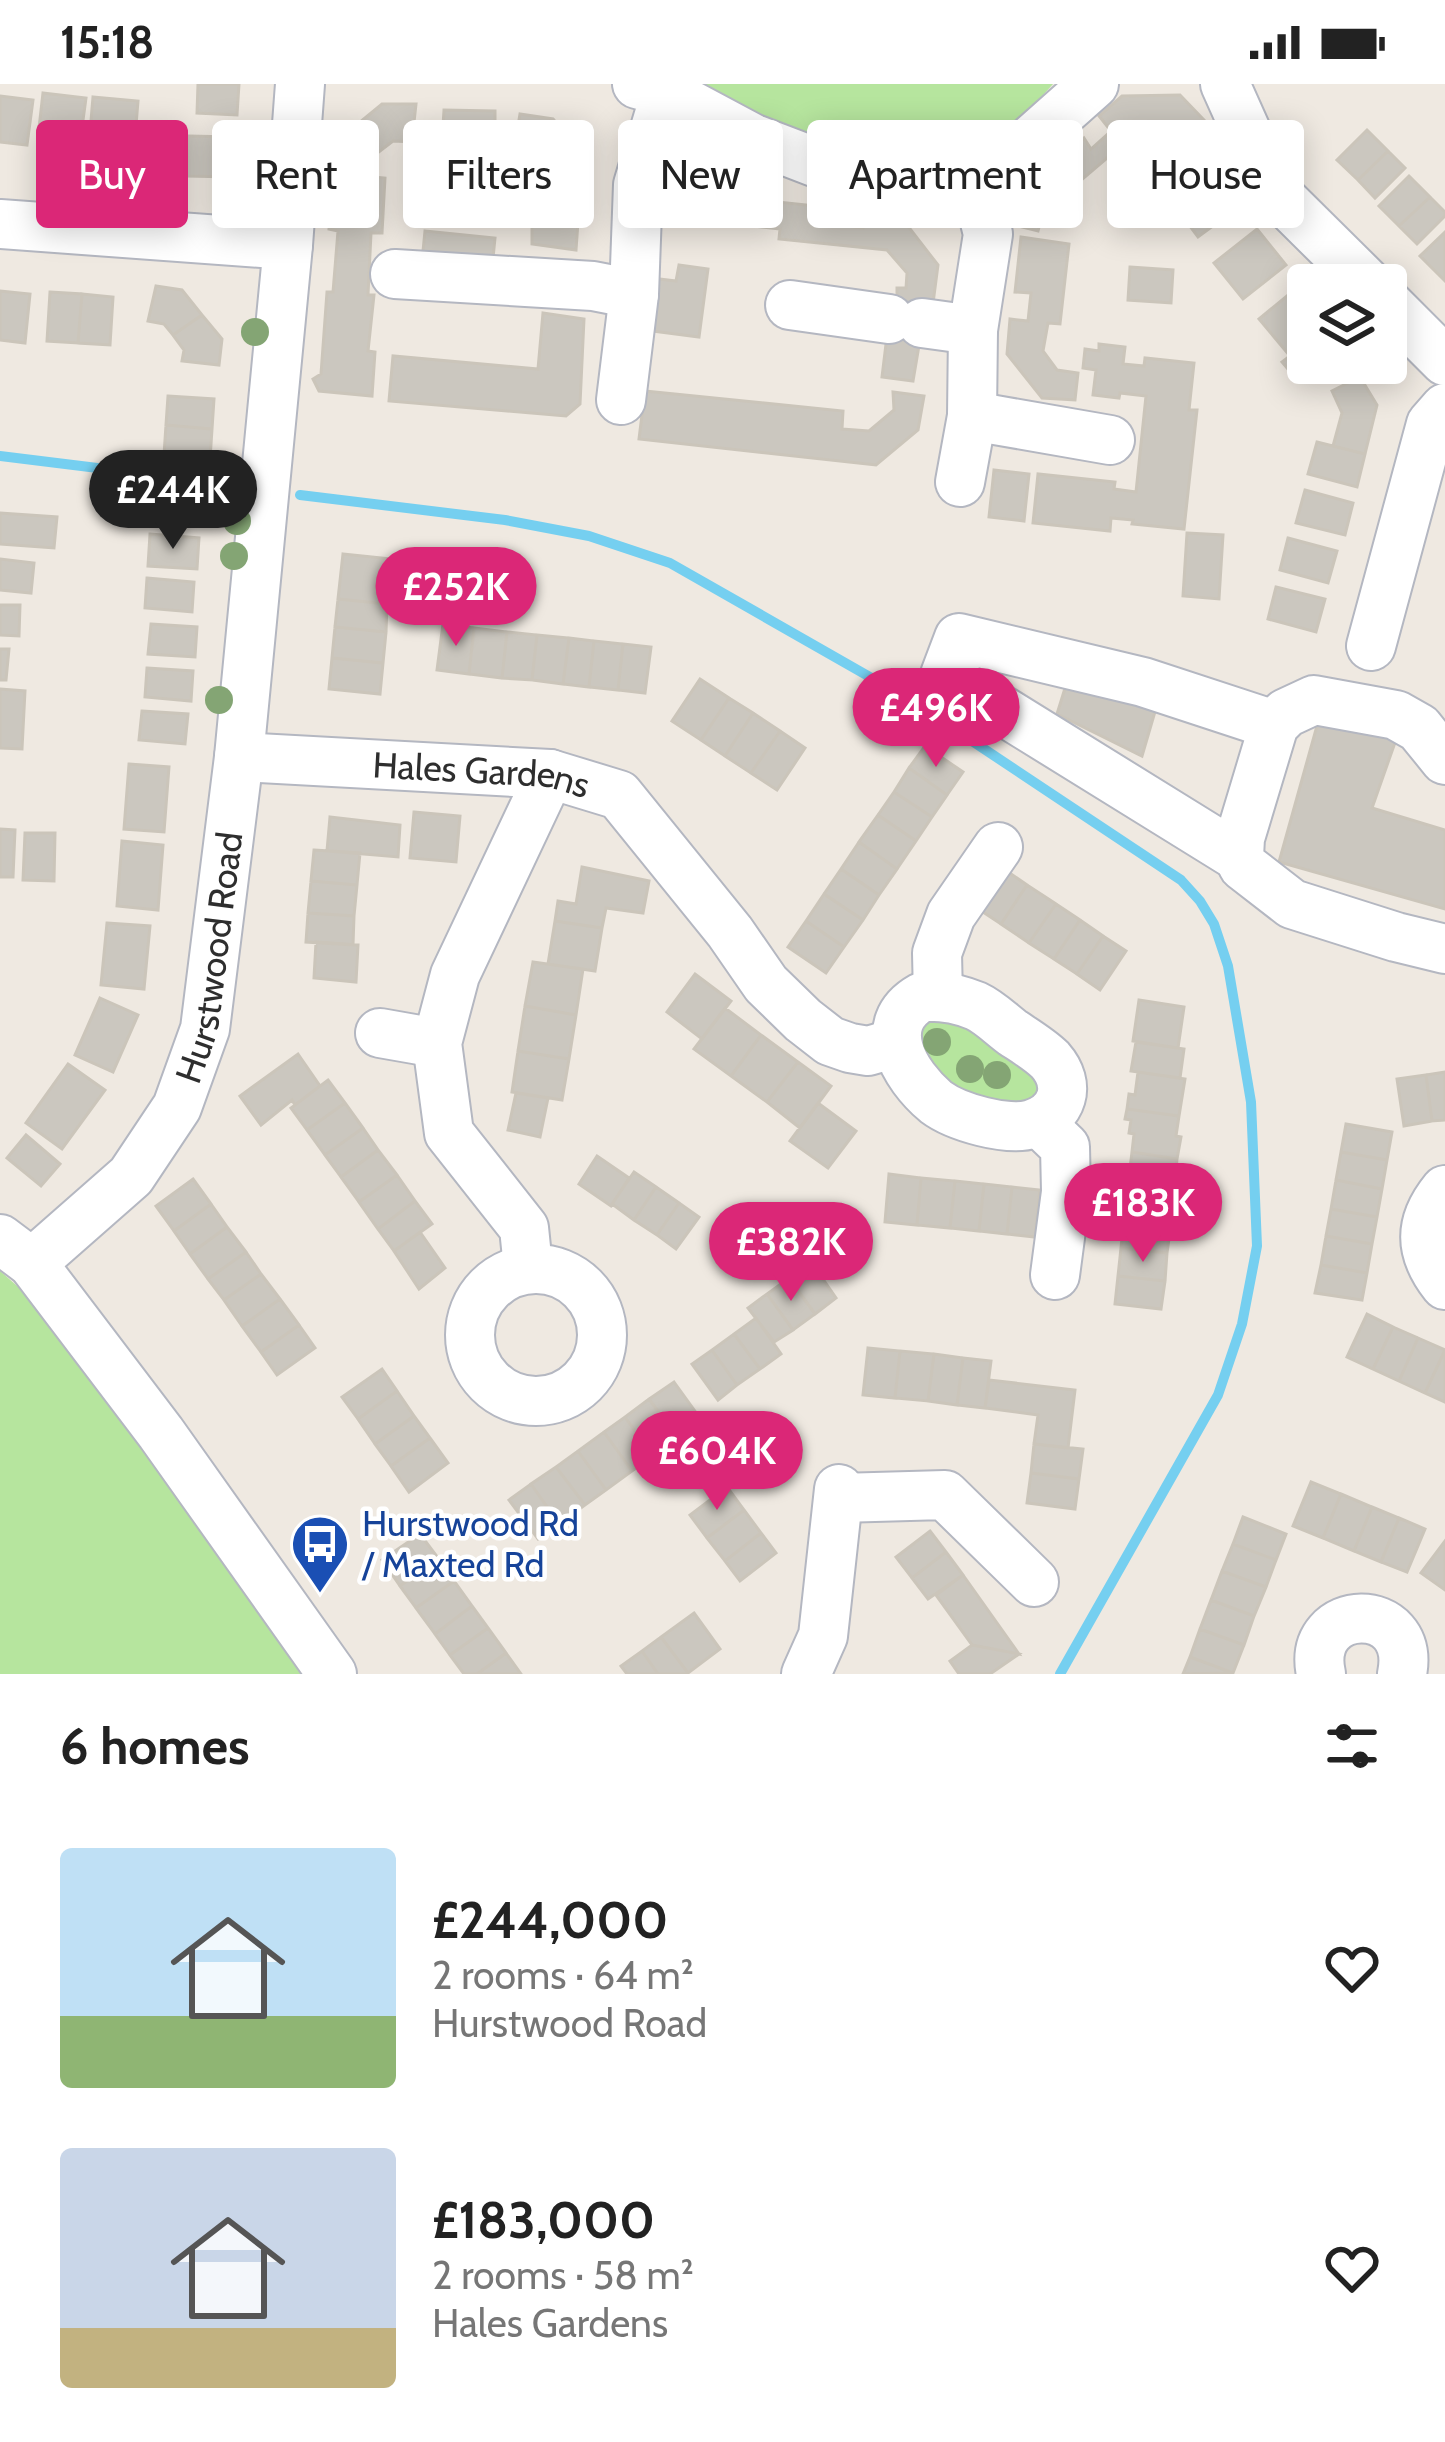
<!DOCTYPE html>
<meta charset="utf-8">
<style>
:root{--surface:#fff;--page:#f6f6f6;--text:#222;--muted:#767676;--accent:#db2777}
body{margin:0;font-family:Cabin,sans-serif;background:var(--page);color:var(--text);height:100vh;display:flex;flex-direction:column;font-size:45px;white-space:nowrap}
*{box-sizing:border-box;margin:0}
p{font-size:39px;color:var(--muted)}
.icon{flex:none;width:66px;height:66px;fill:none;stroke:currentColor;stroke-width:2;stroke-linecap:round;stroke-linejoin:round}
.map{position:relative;height:1590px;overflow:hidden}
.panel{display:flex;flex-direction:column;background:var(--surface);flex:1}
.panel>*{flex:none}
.banner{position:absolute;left:36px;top:36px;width:1374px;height:108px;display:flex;gap:24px}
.tools{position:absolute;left:1287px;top:180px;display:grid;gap:24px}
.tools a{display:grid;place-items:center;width:120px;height:120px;border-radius:12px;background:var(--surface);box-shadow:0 6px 30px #0003;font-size:60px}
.price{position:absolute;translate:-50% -102px;padding:0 27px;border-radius:42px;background:var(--accent);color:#fff;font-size:39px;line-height:78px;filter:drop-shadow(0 3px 6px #0008)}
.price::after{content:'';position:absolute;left:50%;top:72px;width:36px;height:27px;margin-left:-18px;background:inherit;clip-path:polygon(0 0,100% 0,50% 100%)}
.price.on{background:#222;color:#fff}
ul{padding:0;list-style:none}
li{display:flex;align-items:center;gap:36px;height:300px;padding:0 60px}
li span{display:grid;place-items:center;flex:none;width:336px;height:240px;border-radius:12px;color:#555}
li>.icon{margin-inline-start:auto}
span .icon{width:144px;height:144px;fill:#fffc;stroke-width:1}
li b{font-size:51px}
h2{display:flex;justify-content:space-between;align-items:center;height:144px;padding:0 60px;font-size:51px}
.pill{padding:0 42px;border-radius:12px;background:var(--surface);box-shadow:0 6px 30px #0003;font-size:42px;line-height:108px}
.pill.on{background:var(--accent);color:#fff}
.status{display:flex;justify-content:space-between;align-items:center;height:84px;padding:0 60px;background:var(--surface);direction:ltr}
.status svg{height:33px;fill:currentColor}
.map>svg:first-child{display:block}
.green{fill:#b6e59e}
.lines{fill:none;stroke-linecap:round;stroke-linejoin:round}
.stream{stroke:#75cff0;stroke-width:10}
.building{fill:#cbc7bf;stroke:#cbc5ba;stroke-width:3}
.minor-casing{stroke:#b4b7c1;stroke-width:52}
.minor{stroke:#fff;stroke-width:48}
.tree{fill:#84a574}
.labels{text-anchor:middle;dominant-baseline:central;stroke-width:9;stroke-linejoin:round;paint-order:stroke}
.street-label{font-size:36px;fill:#2e2e2e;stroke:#fff}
.transit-label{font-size:36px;fill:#164399;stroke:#fff;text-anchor:start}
</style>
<div class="status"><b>15:18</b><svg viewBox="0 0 49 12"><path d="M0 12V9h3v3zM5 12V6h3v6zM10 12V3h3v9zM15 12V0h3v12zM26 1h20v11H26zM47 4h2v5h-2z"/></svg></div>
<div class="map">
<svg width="1445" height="1590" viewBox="0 0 1445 1590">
<rect width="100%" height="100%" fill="#efe9e1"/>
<path class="green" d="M692 0H1053L1008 50 933 72 875 70 814 58Z
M921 926H946L1036 985 1039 1009 1019 1023 961 1021 911 960Z
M0 1187 40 1222 314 1590H0Z"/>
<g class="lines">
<path class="stream" d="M0 372 219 399
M300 411 505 436 589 452 670 479 912 617 1181 796 1200 817 1214 840 1228 882 1251 1018 1257 1162 1242 1240 1218 1311 1060 1590"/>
</g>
<path class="building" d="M198 0H239L237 31 197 29Z
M43 9 86 14 80 58 38 53Z
M1180 11 1205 37 1180 56 1170 42 1134 41 1123 52 1127 57 1072 104 1052 83 1084 54 1091 65 1111 47 1099 32 1122 12Z
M0 12 33 16 27 61 0 58Z
M93 13 138 17 134 65 89 61Z
M382 20H416L414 38 443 42 444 26 495 27V47L517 48 520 30 553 35 591 80 587 140 578 138 576 166 532 160V136H541L543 106 557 109V90L540 70 491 66 490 79 414 69V58L393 57 376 70 373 93 385 94 382 149H371L368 211H374L368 267 375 268 372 312 319 307 313 295 321 290 327 208H333L338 147 329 145 332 113 353 114 356 90 336 88 337 57Z
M1367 46 1388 67 1358 96 1337 76Z
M188 52 232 53 231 93 187 92Z
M1188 66 1204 90 1212 84 1240 122 1198 153 1169 114 1178 108 1162 85Z
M1388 67 1405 84 1375 114 1358 96Z
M678 77 712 82 706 127 672 124Z
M1037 91 1049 104 1061 92 1072 104 1042 132 1038 147 1010 140 1012 114Z
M1409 92 1430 113 1399 142 1379 122Z
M718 101 770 105 768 117 835 124 832 140 863 144 868 127 900 132 938 181 932 227 925 226 913 297 882 293 891 219H897V204H906L907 189 887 166 779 155 780 145 711 137Z
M1430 113 1445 128V132L1417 160 1399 142Z
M1257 145 1286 181 1243 215 1214 179Z
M425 147 495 154 492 184 422 177Z
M1445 148V197L1420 172Z
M1021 153 1069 160 1060 240 1048 239 1043 267 1057 286 1078 289 1075 316 1042 314 1007 270 1010 235 1028 237 1031 209 1015 208Z
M679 181 708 185 699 253 652 247 659 195 676 197Z
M1130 183 1173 186 1171 219 1128 216Z
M156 202 182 206 202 231 173 251 164 240 148 237Z
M1299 202 1308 213V279H1319L1298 297 1282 278 1290 272 1259 235Z
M0 207 30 210 25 259 0 256Z
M50 208 82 210 78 259 47 257Z
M82 210 113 213 110 261 78 259Z
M543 229 584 235 580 320 566 332 389 317 393 272 538 285Z
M202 231 222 255 219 281 182 277 184 266 173 251Z
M1099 260 1125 263 1123 280 1144 282 1145 274 1194 279 1189 326H1197L1184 445 1132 440 1133 436 1111 434 1110 447 1033 439 1038 390 1115 398 1114 405 1136 408 1146 312 1120 309 1119 314 1093 311 1096 286 1083 284 1085 265 1099 267Z
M1360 293 1377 321 1365 370 1333 362 1342 329 1332 307Z
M645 307 843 327 842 345 869 347 894 326 893 308 924 312 918 346 876 381 639 355Z
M168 312 214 315 212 345 166 341Z
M166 341 212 345 210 375 164 371Z
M1317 358 1365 370 1357 403 1308 390Z
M994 386 1029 390 1024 437 989 433Z
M1305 406 1353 419 1345 451 1296 439Z
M0 429 57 433 54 464 0 460Z
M1187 449 1223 451 1219 515 1183 512Z
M150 450 199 454 197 485 148 482Z
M1288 454 1337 467 1328 499 1280 486Z
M343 470 392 475 387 520 338 515Z
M0 475 34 479 31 509 0 506Z
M147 494 194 498 192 528 145 524Z
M1276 503 1325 515 1316 548 1268 535Z
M338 515 387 520 386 548 335 543Z
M0 521H20L19 552 0 551Z
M151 540 197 543 195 573 148 570Z
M443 540 474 544 469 590 437 586Z
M335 543 386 548 383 579 332 574Z
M474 544 507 548 502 594 469 590Z
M507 548 537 551 532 596 502 594Z
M537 551 569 554 563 600 532 596Z
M569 554 594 557 589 603 563 600Z
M594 557 623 560 618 606 589 603Z
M623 560 651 563 645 609 618 606Z
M0 565H9L6 596H0Z
M332 574 383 579 380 610 329 605Z
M147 584 193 587 191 617 145 613Z
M1071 585 1159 614 1142 672 1057 630Z
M700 595 729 614 701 656 672 637Z
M0 605 25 607 22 665 0 664Z
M729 614 753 629 725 672 701 656Z
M142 627 188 630 185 660 139 656Z
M753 629 780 647 751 689 725 672Z
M1320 631 1398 650 1372 724 1445 746V825L1279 778Z
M780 647 805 664 777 706 751 689Z
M925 662 963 688 947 711 909 684Z
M129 680 169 683 164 748 124 745Z
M909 684 947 711 932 733 894 708Z
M894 708 932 733 916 757 878 731Z
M414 728 460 732 456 778 410 774Z
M878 731 916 757 897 785 859 758Z
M330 733 400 741 398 773 327 767Z
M0 745 15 746 13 793H0Z
M25 749H55L54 797 23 796Z
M122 757 163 761 158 826 117 822Z
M859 758 897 785 879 811 841 785Z
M314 766 360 769 357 801 311 797Z
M582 783 649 797 643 829 606 824 602 844 555 837 558 817 576 820Z
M1001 783 1027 801 1001 840 974 822Z
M841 785 879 811 863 836 824 810Z
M311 797 357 801 354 832 308 829Z
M1027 801 1056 820 1029 859 1001 840Z
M824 810 863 836 844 863 806 837Z
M1056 820 1080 836 1054 875 1029 859Z
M308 829 354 832 353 861 306 858Z
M1080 836 1103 852 1077 890 1054 875Z
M555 837 602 844 595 887 548 880Z
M806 837 844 863 826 889 788 863Z
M107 839 150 842 144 905 101 901Z
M1103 852 1126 867 1100 906 1077 890Z
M316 858 358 861 356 898 314 894Z
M533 878 583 885 576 931 525 922Z
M695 890 731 917 702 955 667 928Z
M100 914 138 931 113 988 75 971Z
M1139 916 1184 923 1178 964 1133 957Z
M525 922 576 931 569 975 518 967Z
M725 924 761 951 731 992 694 965Z
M761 951 798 978 767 1018 731 992Z
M1136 958 1184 965 1180 994 1131 987Z
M518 967 569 975 562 1016 512 1008Z
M298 970 320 1002 295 1021 292 1016 261 1041 240 1012Z
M798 978 831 1002 800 1044 767 1018Z
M68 980 105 1006 62 1065 26 1039Z
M1138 988 1185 995 1179 1032 1127 1025 1129 1010 1135 1011Z
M1445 988V1036L1432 1037 1426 991Z
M1426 991 1432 1037 1404 1042 1397 995Z
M328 996 345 1019 307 1046 291 1024Z
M516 1009 548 1014 540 1053 508 1046Z
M345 1019 363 1044 325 1071 307 1046Z
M818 1019 856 1047 828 1084 790 1057Z
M1127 1025 1179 1032 1176 1052 1181 1053 1177 1075 1132 1068 1134 1050 1129 1049 1131 1036 1125 1035Z
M1346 1040 1392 1048 1387 1076 1341 1068Z
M363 1044 378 1066 341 1093 325 1071Z
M26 1051 60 1080 41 1102 7 1074Z
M378 1066 397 1091 359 1118 341 1093Z
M1132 1068 1177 1075 1174 1106 1128 1101Z
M1341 1068 1387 1076 1382 1105 1336 1096Z
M597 1072 629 1094 611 1122 579 1100Z
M634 1088 656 1103 634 1136 612 1120Z
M889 1090 921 1094 917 1141 885 1138Z
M397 1091 415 1117 378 1145 359 1118Z
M921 1094 955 1097 950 1144 917 1141Z
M193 1095 211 1120 174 1147 156 1122Z
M1336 1096 1382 1105 1377 1133 1331 1125Z
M955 1097 984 1100 979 1147 950 1144Z
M984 1100 1012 1103 1007 1150 979 1147Z
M1128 1101 1174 1106 1171 1140 1124 1135Z
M656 1103 679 1119 657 1151 634 1136Z
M1012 1103 1040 1106 1035 1153 1007 1150Z
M415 1117 432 1140 394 1167 378 1145Z
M679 1119 699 1133 676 1165 657 1151Z
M211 1120 227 1143 190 1170 174 1147Z
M1331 1125 1377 1133 1372 1160 1326 1152Z
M1124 1135 1171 1140 1167 1169 1121 1164Z
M227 1143 246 1168 208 1195 190 1170Z
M420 1148 445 1184 419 1205 394 1167Z
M1326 1152 1372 1160 1367 1189 1321 1181Z
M1121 1164 1167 1169 1165 1197 1118 1192Z
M246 1168 261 1190 224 1216 208 1195Z
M811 1178 836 1214 815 1230 789 1194Z
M1321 1181 1367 1189 1362 1216 1315 1209Z
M261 1190 280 1215 242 1242 224 1216Z
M1118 1192 1165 1197 1161 1225 1115 1220Z
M789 1194 815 1230 793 1246 767 1210Z
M767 1210 793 1246 774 1258 748 1224Z
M280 1215 299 1241 261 1268 242 1242Z
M1367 1230 1393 1243 1373 1285 1347 1273Z
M756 1234 781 1270 760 1285 734 1250Z
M299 1241 315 1264 277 1291 261 1268Z
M1393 1243 1418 1254 1399 1297 1373 1285Z
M734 1250 760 1285 737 1301 712 1266Z
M1418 1254 1445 1266 1425 1309 1399 1297Z
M868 1264 900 1267 895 1314 863 1311Z
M712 1266 737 1301 718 1316 692 1280Z
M1445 1266V1318L1425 1309Z
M900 1267 934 1270 928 1317 895 1314Z
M934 1270 963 1274 957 1321 928 1317Z
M963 1274 991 1277 985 1324 957 1321Z
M382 1285 397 1307 358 1335 342 1313Z
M989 1296 1075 1306 1068 1364 1034 1360 1038 1331 985 1324Z
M674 1298 702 1337 678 1354 649 1315Z
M397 1307 414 1332 375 1360 358 1335Z
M649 1315 678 1354 653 1372 625 1333Z
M414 1332 430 1354 391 1382 375 1360Z
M625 1333 653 1372 632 1387 604 1348Z
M604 1348 632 1387 606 1406 578 1367Z
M430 1354 448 1379 409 1408 391 1382Z
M1034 1360 1083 1365 1079 1395 1031 1389Z
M578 1367 606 1406 585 1421 556 1383Z
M556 1383 585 1421 559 1440 531 1400Z
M1031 1389 1079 1395 1075 1425 1027 1419Z
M1311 1398 1341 1410 1323 1454 1293 1442Z
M531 1400 559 1440 538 1455 509 1416Z
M727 1403 744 1426 707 1454 690 1431Z
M1341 1410 1372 1423 1354 1467 1323 1454Z
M1372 1423 1399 1434 1381 1478 1354 1467Z
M744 1426 761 1449 725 1477 707 1454Z
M1243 1433 1286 1450 1276 1476 1233 1460Z
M1399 1434 1425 1445 1407 1488 1381 1478Z
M930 1447 946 1468 912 1494 896 1473Z
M761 1449 776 1469 740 1497 725 1477Z
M420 1450 438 1474 400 1502 382 1476Z
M1445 1457V1506L1421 1489Z
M1233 1460 1276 1476 1266 1503 1222 1487Z
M946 1468 963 1491 928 1515 912 1494Z
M438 1474 454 1497 416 1524 400 1502Z
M1222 1487 1266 1503 1254 1532 1211 1516Z
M963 1491 1019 1570 972 1561 936 1511Z
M454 1497 472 1522 435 1550 416 1524Z
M1211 1516 1254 1532 1244 1561 1200 1545Z
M472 1522 488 1544 450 1571 435 1550Z
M694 1529 720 1565 688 1589 661 1553Z
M488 1544 506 1569 477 1590H464L450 1571Z
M1200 1545 1244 1561 1233 1589 1190 1573Z
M661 1553 688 1589 687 1590H658L642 1567Z
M972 1561 1019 1570 990 1590H959L950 1577Z
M642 1567 658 1590H627L621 1582Z
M506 1569 521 1590H477Z
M1190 1573 1233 1589 1183 1590Z"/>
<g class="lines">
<defs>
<g id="minor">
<path d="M637 0 666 8 752 54 851 92 909 93 973 89 1013 72 1094 0"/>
<path d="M1225 0 1272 105 1369 201"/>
<path d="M0 140 288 161"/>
<path d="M395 190 593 202 634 210"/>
<path d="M1386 218 1445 277"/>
<path d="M790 221 889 235"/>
<path d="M922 239 973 246"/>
<path d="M621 316 634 210 638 101 666 8"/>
<path d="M972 332 1110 356"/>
<path d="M960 398 972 332 973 246 988 150 973 89"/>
<path d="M1371 562 1431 340 1445 324"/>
<path id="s1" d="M239 673 550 690 619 711 730 848 766 900 803 936 830 957 850 964 868 967 896 959"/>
<path d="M1445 676 1419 644 1396 631 1314 616 1286 629 1274 641 1240 754 1239 773 1243 782 1292 820 1396 853 1445 865"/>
<path d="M1239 773 945 591 959 554 1143 598 1274 641"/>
<path d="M922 913C940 912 959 915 976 922 989 928 1001 940 1013 949 1025 957 1040 966 1050 976 1072 1001 1063 1030 1032 1040 1008 1048 956 1033 936 1018 904 991 874 940 922 913Z"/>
<path d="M938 913 937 869 951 831 998 763"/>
<path d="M380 949 437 959"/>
<path d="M1039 1038 1065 1063 1066 1108 1055 1191"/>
<path d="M1445 1106C1418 1139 1419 1168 1445 1201"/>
<path d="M0 1155 32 1179 161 1349 332 1590"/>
<path id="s2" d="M32 1179 131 1092 177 1023 205 945 239 673 288 161 300 0"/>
<path d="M528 1183 524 1144 449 1049 437 959 455 891 550 690"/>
<circle cx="536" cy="1251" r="66"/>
<path d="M839 1414 945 1411 1034 1498"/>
<path d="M806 1590 823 1552 839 1405"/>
<path d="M1321 1590C1305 1517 1417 1515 1402 1590"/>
</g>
</defs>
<use href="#minor" class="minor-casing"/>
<use href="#minor" class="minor"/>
</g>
<g class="tree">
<circle cx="255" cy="248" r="14"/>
<circle cx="237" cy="437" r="14"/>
<circle cx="234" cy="472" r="14"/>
<circle cx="219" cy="616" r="14"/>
<circle cx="937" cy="958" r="14"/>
<circle cx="970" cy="985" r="14"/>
<circle cx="997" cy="991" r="14"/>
</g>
<defs>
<symbol id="bus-pin" viewBox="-11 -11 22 30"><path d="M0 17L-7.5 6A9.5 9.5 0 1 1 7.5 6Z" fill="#1a4fb4" stroke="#fff"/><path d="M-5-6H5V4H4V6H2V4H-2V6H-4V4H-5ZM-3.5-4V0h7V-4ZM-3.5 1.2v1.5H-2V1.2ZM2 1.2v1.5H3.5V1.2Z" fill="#fff"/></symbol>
</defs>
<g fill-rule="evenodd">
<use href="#bus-pin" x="287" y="1427" width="66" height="90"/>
</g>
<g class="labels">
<g class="street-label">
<text stroke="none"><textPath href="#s1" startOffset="243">Hales Gardens</textPath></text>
<text stroke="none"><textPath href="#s2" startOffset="369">Hurstwood Road</textPath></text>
</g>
<g class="transit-label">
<text x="362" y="1439">Hurstwood Rd<tspan x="362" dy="41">/ Maxted Rd</tspan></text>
</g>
</g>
</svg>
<div class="tools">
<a><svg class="icon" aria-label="layers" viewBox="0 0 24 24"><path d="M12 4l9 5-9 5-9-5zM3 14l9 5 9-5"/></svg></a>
</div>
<b class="price on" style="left:173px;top:468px">£244K</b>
<b class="price" style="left:456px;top:565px">£252K</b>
<b class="price" style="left:936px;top:686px">£496K</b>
<b class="price" style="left:1143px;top:1181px">£183K</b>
<b class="price" style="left:791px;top:1220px">£382K</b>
<b class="price" style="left:717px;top:1429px">£604K</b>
<div class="banner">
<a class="pill on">Buy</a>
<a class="pill">Rent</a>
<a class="pill">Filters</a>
<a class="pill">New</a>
<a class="pill">Apartment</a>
<a class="pill">House</a>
</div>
</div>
<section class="panel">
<h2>6 homes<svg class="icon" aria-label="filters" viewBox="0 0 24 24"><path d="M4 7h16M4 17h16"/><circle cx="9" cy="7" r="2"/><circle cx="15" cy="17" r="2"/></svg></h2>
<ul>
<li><span style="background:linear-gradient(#bfe0f5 70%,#8fb573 0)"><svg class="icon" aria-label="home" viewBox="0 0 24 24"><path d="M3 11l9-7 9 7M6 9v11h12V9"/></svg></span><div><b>£244,000</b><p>2 rooms · 64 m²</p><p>Hurstwood Road</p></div><svg class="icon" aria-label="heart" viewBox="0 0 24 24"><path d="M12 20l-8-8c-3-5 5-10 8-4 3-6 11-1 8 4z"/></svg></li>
<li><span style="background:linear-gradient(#c9d6e8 75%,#c2b280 0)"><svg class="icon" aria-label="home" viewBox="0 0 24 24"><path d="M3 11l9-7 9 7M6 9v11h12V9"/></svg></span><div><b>£183,000</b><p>2 rooms · 58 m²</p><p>Hales Gardens</p></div><svg class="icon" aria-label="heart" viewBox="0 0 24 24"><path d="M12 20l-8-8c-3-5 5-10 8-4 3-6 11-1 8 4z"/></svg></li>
</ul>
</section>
